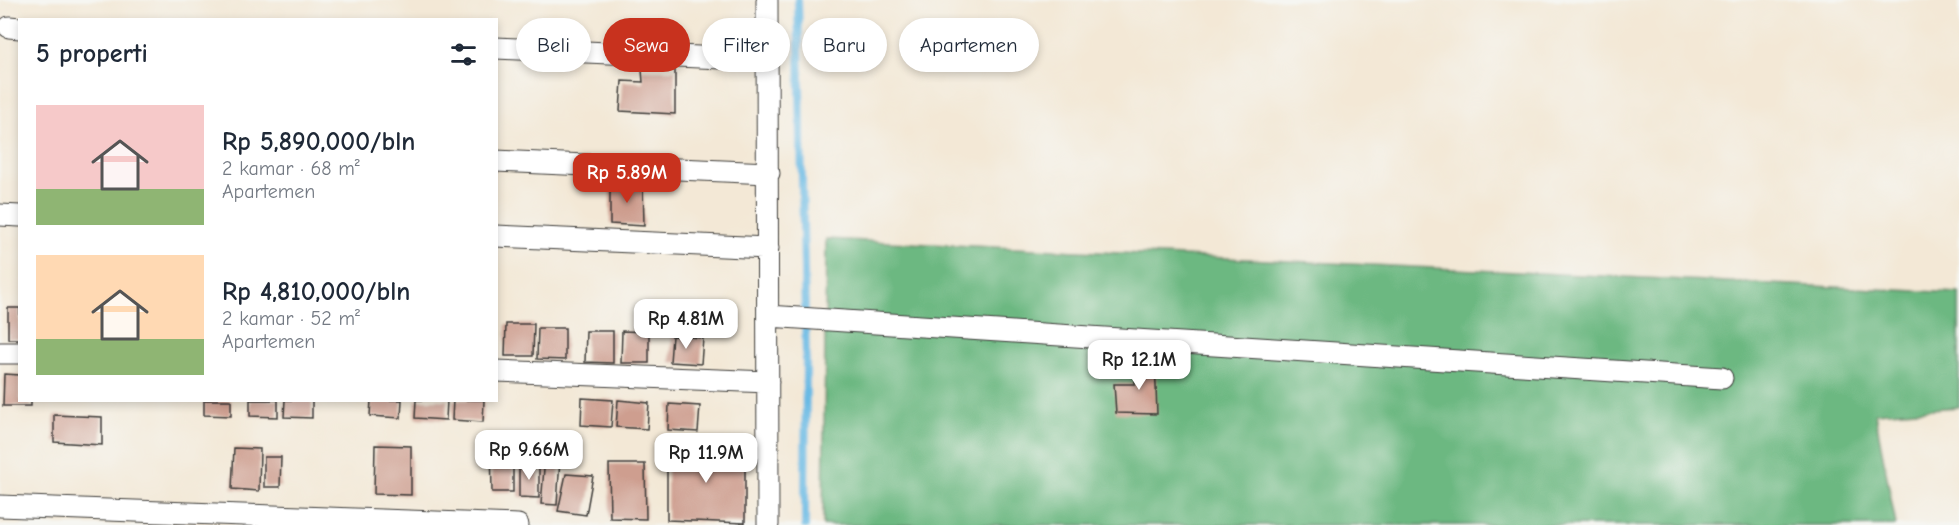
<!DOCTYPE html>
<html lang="id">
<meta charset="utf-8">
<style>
:root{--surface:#fff;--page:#f2f2f3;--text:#1f2937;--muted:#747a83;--accent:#c8321e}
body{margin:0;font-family:"Comic Neue",sans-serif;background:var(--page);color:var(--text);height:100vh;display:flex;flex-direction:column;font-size:22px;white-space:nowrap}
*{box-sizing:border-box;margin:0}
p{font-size:20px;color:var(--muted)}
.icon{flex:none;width:33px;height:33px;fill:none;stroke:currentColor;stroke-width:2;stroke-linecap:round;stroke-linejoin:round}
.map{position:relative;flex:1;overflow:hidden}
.drawer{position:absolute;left:18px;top:18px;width:480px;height:384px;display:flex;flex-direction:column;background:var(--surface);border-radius:0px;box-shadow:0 3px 9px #0003}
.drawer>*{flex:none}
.top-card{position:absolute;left:516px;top:18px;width:570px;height:54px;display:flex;gap:12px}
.price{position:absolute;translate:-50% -51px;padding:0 14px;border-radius:12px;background:#fff;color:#222;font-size:20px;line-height:39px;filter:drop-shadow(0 2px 3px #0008)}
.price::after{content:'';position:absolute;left:50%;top:36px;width:18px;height:14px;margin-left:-9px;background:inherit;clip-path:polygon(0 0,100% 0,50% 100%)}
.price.active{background:var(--accent);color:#fff}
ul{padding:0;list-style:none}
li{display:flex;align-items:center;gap:18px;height:150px;padding:0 18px}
li span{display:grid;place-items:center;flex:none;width:168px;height:120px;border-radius:0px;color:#555}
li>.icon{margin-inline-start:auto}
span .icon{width:72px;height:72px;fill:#fffc;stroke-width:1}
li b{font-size:26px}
h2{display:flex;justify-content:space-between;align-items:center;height:72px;padding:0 18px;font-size:26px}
.pill{padding:0 21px;border-radius:27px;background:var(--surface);box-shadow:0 3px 9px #0003;font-size:21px;line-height:54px}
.pill.active{background:var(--accent);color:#fff}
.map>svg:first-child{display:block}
.forest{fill:#6cb881;stroke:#446a4e;stroke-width:1.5}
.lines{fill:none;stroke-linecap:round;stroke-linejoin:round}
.stream{stroke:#69bae4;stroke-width:8}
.building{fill:#ce9e8f}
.minor-casing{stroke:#3c3b38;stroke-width:23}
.minor{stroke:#fff;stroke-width:21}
</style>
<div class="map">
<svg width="1959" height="525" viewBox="0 0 1959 525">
<rect width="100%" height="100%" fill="#f6f6f2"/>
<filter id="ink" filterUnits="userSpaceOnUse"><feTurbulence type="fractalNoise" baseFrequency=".0167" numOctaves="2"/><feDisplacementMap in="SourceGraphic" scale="12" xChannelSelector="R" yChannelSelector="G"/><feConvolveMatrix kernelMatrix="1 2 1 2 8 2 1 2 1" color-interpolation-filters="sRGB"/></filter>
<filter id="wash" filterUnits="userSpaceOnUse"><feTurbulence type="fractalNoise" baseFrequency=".008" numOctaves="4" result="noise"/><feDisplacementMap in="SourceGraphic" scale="24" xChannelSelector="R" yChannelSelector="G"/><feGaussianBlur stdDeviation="1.35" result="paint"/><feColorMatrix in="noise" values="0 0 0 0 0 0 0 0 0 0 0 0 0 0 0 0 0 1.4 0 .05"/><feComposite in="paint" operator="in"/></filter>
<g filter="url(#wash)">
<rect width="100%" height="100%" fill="#f3e8d6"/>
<path class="forest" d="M826 239 1959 293V407L1875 413 1896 525H823Z"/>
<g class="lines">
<path class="stream" d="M798 0 806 360 805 525"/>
</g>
<g id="blocks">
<path class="building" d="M642 70H675V114L620 111 622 81 643 82Z
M643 182 644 226 610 224V183Z
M8 308H20V339H8Z
M506 324H534L533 356H505Z
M538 328H565V360L537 359Z
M586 331H613V363L585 362Z
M622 331 649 332V363H621Z
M672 336 703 338 701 364 670 362Z
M1136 358H1155L1157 414 1116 413 1114 384H1135Z
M4 374 20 375V400H31V406H3Z
M582 398 613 400 611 427 581 425Z
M204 400H231V416L204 415Z
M250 400H278V417L250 416Z
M285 400H312V418L284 417Z
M371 400H402L401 418 370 416Z
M416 400H447L446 420 415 418Z
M453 400H484L483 422 452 420Z
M618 400 649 403 647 429 616 427Z
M669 404 700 406 698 432 668 430Z
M54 415 102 417V445L54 442Z
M491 444 513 445V492H492Z
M375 445 411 446V495L374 494Z
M667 445 745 447V523L667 520Z
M234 448 260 449 259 491 232 489Z
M264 457H281L280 487H264Z
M545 457 560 459 557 505 541 504Z
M519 464H539V498L519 497Z
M609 464H645L646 519 610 518Z
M566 474 593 476 586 515 558 511Z"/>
</g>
</g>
<g filter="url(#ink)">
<use href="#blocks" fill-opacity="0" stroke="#3c3b38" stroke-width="1.5"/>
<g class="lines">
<defs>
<path id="minor" d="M767 0 768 525
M9 27 20 28
M496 48 767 60
M496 161 769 173
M0 215 20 216
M496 236 768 248
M768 316 1722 378
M0 353H20
M496 371 768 382
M0 506 518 525"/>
</defs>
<use href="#minor" class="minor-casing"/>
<use href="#minor" class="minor"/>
</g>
</g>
</svg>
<b class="price active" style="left:627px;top:204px">Rp 5.89M</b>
<b class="price" style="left:686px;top:350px">Rp 4.81M</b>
<b class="price" style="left:1139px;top:391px">Rp 12.1M</b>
<b class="price" style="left:529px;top:481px">Rp 9.66M</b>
<b class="price" style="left:706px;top:484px">Rp 11.9M</b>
<div class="top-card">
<a class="pill">Beli</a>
<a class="pill active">Sewa</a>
<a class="pill">Filter</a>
<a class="pill">Baru</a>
<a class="pill">Apartemen</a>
</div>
<section class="drawer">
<h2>5 properti<svg class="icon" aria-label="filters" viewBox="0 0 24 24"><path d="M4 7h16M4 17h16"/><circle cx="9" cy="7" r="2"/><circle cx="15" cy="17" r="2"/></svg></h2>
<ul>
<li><span style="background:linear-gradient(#f6c9c9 70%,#8fb573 0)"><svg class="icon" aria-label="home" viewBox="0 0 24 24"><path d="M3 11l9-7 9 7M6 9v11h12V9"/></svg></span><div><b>Rp 5,890,000/bln</b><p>2 kamar · 68 m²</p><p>Apartemen</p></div></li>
<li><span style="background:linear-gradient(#ffd9b3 70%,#8fb573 0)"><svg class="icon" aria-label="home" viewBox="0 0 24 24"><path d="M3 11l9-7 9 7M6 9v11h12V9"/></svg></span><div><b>Rp 4,810,000/bln</b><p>2 kamar · 52 m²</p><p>Apartemen</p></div></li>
</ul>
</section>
</div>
